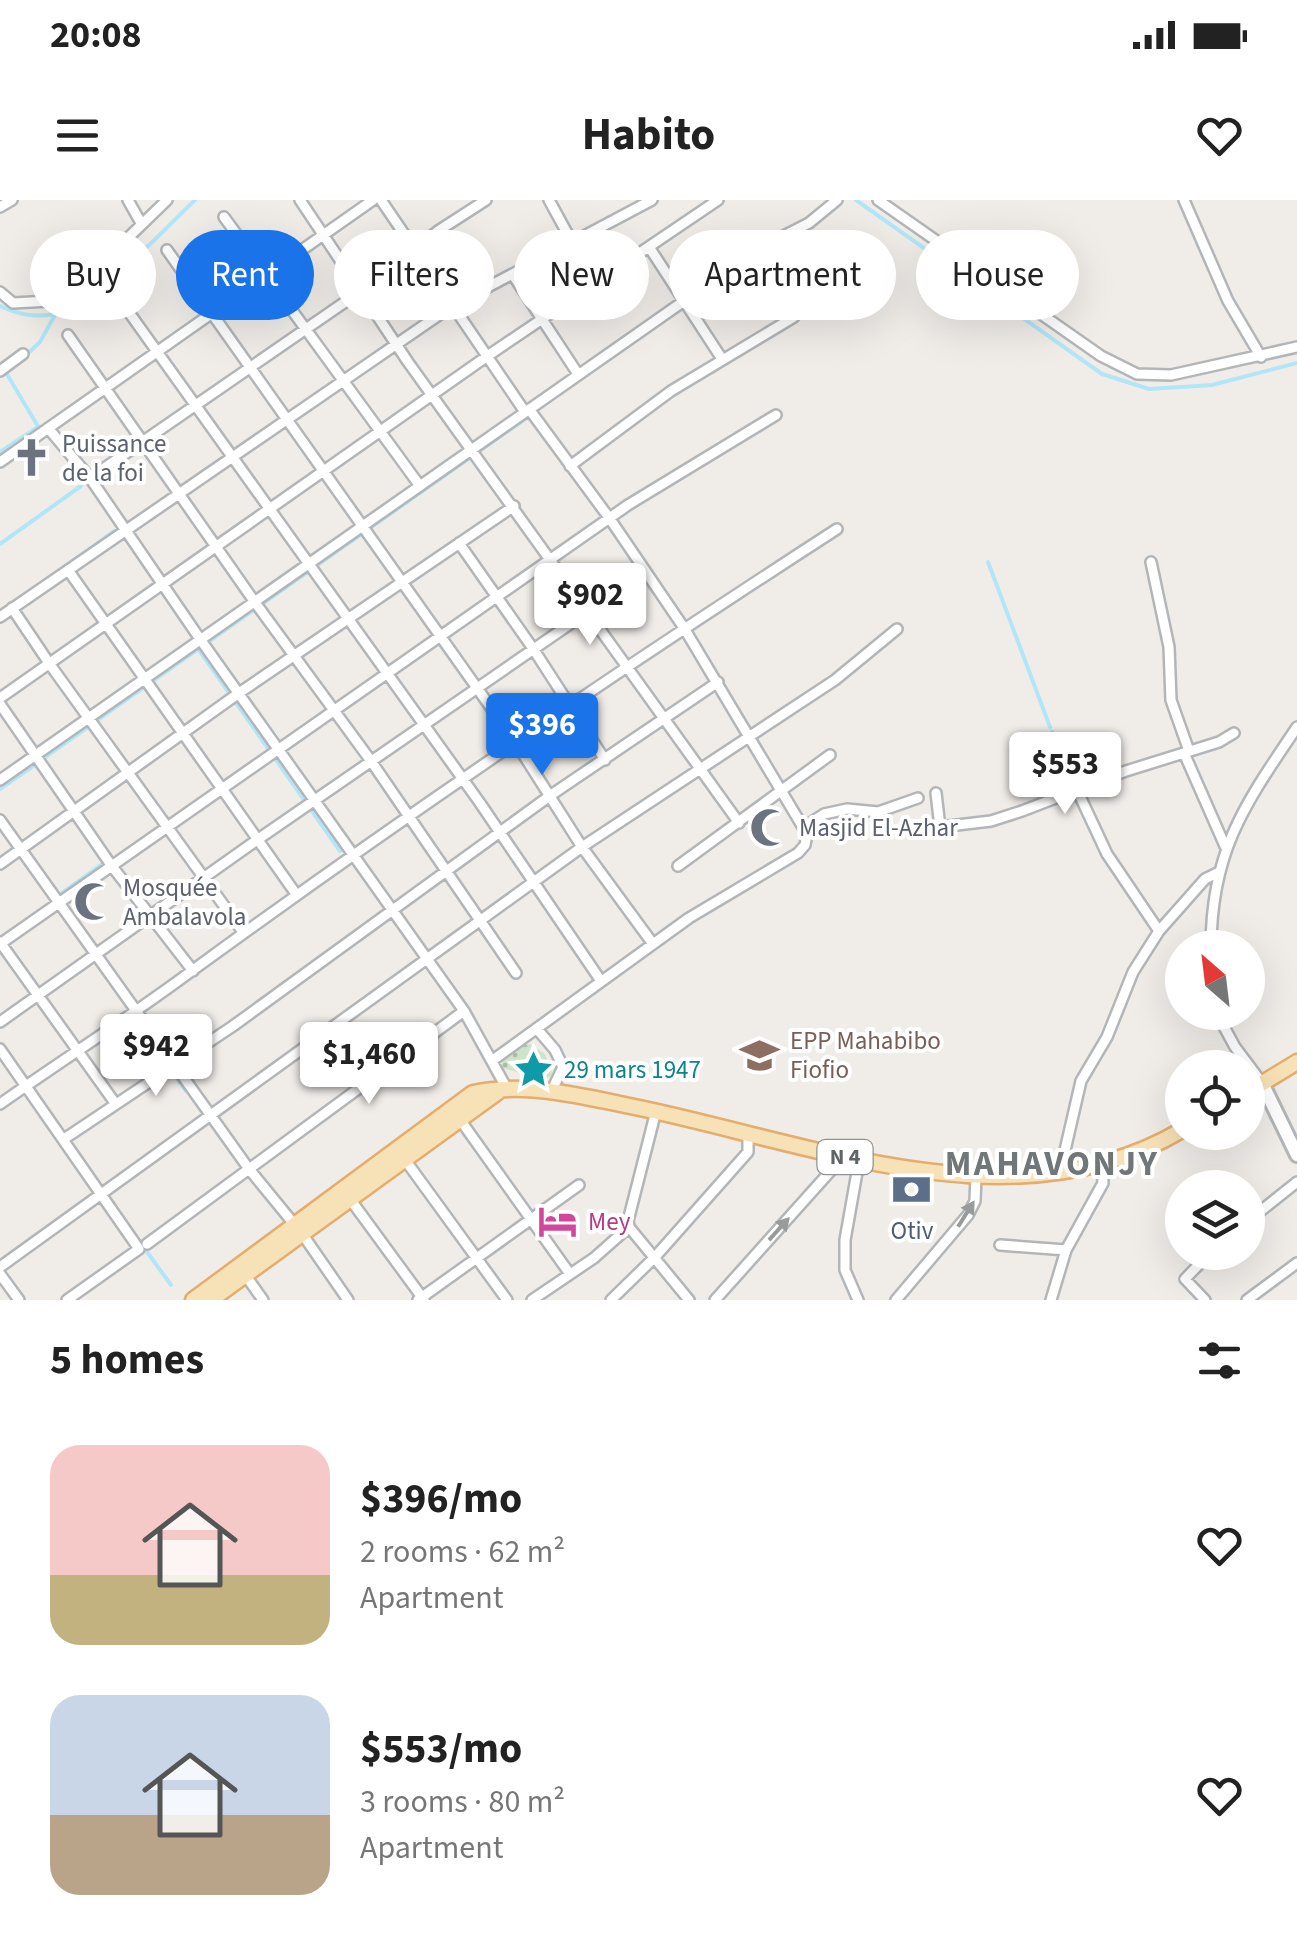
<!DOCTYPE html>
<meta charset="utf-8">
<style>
:root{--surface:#fff;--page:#f2f2f2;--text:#222;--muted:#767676;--accent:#1a73e8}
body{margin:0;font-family:"Source Sans 3",sans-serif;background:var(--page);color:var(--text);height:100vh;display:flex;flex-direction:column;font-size:38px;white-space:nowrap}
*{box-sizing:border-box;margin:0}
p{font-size:32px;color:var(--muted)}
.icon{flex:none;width:55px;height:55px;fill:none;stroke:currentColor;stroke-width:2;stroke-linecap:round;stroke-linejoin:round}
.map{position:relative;height:1100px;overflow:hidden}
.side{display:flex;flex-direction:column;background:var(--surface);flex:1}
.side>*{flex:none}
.guide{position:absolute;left:30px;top:30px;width:1238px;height:90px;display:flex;gap:20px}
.needle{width:65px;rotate:332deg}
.fabs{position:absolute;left:1165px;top:730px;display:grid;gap:20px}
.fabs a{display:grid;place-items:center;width:100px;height:100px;border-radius:50%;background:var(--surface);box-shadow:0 10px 40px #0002;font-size:50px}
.price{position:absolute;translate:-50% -85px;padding:0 22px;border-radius:10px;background:#fff;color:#222;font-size:32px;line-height:65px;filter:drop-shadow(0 2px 5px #0008)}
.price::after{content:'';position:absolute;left:50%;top:60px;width:30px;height:22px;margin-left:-15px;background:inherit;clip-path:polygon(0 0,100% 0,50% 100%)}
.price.selected{background:var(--accent);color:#fff}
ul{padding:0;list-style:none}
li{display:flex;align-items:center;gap:30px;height:250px;padding:0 50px}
li span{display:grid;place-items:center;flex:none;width:280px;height:200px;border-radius:30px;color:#555}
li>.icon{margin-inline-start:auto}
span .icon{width:120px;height:120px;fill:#fffc;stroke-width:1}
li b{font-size:42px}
h2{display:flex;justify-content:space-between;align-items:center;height:120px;padding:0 50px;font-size:42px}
.pill{padding:0 35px;border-radius:45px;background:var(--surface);box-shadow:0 10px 40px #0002;font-size:35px;line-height:90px}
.pill.selected{background:var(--accent);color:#fff}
.status{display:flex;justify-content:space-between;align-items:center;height:70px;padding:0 50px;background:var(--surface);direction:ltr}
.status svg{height:28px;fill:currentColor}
header{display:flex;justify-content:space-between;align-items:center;height:130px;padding:0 50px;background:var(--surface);font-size:45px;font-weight:700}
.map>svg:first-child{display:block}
.garden{fill:url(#garden-dots)}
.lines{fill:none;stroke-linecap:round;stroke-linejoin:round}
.stream{stroke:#b2e6f7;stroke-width:4}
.lane-casing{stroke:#b3b6b9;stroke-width:10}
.street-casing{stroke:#b3b6b9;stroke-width:14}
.secondary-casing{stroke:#b3b6b9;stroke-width:18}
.primary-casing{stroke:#e4ad6e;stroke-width:19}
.lane{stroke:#fff;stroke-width:5}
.street{stroke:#fff;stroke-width:9}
.secondary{stroke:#fff;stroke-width:12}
.primary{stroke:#f7e1b6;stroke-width:14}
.oneway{fill:#989a9c}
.labels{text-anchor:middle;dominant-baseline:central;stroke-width:8;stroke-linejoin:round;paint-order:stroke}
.shield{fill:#fff;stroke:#909295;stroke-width:2.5}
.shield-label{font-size:22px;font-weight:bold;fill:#606467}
.worship-label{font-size:25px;fill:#5b616d;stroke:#fff;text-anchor:start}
.education-label{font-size:25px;fill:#785e54;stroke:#fff;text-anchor:start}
.culture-label{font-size:25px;fill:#0d838f;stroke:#fff;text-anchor:start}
.hotel-label{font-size:25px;fill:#b23c85;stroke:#fff;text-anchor:start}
.service-label{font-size:25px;fill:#4e5e75;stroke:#fff}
.district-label{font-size:35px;font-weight:bold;letter-spacing:2.5px;fill:#717679;stroke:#fff}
</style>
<div class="status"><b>20:08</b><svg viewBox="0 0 49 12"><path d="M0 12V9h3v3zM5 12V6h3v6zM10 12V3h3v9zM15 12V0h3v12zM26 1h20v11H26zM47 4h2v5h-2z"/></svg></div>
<header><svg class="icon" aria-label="menu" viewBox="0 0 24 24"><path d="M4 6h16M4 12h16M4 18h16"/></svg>Habito<svg class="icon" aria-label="heart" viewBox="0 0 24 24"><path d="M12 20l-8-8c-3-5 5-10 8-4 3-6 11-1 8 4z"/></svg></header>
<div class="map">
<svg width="1297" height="1100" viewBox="0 0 1297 1100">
<defs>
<pattern id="garden-dots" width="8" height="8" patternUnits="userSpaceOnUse" patternTransform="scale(2.5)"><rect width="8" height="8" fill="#cde4c8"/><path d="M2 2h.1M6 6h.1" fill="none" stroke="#aabca6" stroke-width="1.8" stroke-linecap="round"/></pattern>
</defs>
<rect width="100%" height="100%" fill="#f0ede9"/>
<path class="garden" d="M530 844 545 854 552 873 550 877 543 879 502 868C501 853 517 847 530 844Z"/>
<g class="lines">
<path class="stream" d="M856 0 1102 174 1149 189 1212 185 1297 163
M0 106C18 114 34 118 54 114 96 105 162 31 195 0
M24 157 40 142 56 113
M5 171 39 228
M0 252 38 227
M0 344 81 286
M988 362 1050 527
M316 366 525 219
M32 390 114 331
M199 450 340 651
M96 521 309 371
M1052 532 1074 589
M41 560 88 527
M0 589 36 564
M93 631 111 659
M62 693 104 663
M83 743 186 891
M121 1016 171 1085"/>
<defs>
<path id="lane" d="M1248 911 1252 908 1249 893"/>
<path id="street" d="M128 0 141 23
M300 0 408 162 739 623
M381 0 525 212
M549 0 595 84
M878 0 1101 156 1137 174 1171 175 1297 147
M1184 0 1228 101 1261 157
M0 7 12 0
M224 17 420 286
M649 47 722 159
M167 50 516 543 582 647 653 744
M513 75 578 174
M0 92 13 103 50 101 98 67 167 0
M118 97 480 603 601 781
M68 135 254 401 371 561 516 773
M0 171 23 154
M48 228 90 278 200 439 464 811 506 887
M0 262 373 0
M570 266 671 191 794 117
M90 278 361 91 438 31 486 0
M459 343 534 450 605 560
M1151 362 1169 447 1171 500 1189 551
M68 370 296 694
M12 408 49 463
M0 417 452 106 652 0
M51 466 243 732
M0 498 486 157 718 0
M0 504 111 665 193 771
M1184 553 1225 646
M0 580 684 101 766 45 809 23 837 0
M1078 592 1107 654 1159 731
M936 593 940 627 991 621 1022 611 1126 571 1219 542 1234 533
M0 620 249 969 303 1035 348 1100
M804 627 824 614 847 609 878 612 918 598
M0 664 239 493 514 306
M678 666 830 555
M0 742 115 903
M0 744 628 305 776 215
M1211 748C1211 651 1245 604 1297 527
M1216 812 1235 847 1262 883
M0 822 257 640 644 373
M537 829 555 850 563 867 552 890
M0 849 139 1049 67 1100
M493 860 689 718 798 653 805 645 807 634 684 428 610 319 529 209
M0 904C64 859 130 817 193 770 403 617 619 470 837 329
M656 911 628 1021 629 1027 689 1100
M461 921 570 1074
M64 939 233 826 551 595 718 482
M403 957 507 1100
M1060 972 1081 881 1107 837 1133 772 1159 731 1205 679 1217 673
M350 999 424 1100
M1248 1021 1297 982
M147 1044 464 811
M1000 1045 1066 1050
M0 1067 582 647 835 480 897 429
M0 1074 19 1100
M246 1076 263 1100
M418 1100 579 985
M532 1100 594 1058 629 1027
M611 1100 655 1057 748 952V934
M715 1100 835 966 836 954
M858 1100 845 1070V1040L859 961
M896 1100 968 1015 975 1001 976 976
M1051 1100 1066 1050 1103 983 1102 967
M1205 1100 1185 1079 1211 1052
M1247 1100 1297 1063"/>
<path id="secondary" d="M1262 883 1297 955"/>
<path id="primary" d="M1248 892 1297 862
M193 1100 473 893C526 882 577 895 630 906 806 941 1013 1030 1182 930
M211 1100 502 889"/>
</defs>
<use href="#lane" class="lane-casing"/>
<use href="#street" class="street-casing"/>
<use href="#secondary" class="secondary-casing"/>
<use href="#primary" class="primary-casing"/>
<use href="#lane" class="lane"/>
<use href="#street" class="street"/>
<use href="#secondary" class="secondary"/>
<use href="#primary" class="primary"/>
</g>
<defs><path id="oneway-solid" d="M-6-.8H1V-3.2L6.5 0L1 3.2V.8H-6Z" transform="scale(2.5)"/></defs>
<g class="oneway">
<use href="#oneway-solid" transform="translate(966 1014) rotate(-58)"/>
<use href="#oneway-solid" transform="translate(779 1029) rotate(-48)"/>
</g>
<defs>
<symbol id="church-bare" viewBox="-9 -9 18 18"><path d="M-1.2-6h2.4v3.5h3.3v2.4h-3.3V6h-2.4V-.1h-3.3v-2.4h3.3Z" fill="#6b7280" stroke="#fff" stroke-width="2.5" paint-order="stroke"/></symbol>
<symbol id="mosque-bare" viewBox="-9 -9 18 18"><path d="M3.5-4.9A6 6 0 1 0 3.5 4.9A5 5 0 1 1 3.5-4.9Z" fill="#6b7280" stroke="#fff" stroke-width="2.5" paint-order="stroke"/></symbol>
<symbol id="school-bare" viewBox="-9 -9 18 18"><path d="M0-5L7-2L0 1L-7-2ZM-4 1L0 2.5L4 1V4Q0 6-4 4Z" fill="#8d6e63" stroke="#fff" stroke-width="2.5" paint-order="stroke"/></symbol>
<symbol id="sight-bare" viewBox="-9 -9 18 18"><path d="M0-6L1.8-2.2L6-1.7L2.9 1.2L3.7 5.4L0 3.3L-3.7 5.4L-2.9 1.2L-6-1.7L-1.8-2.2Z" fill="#0f9aa8" stroke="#fff" stroke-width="2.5" paint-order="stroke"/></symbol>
<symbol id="bank-bare" viewBox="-9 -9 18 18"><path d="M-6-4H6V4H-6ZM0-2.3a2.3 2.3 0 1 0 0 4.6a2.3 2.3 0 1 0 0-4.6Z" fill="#5c6f8a" stroke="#fff" stroke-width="2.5" paint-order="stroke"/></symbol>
<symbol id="hotel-bare" viewBox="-9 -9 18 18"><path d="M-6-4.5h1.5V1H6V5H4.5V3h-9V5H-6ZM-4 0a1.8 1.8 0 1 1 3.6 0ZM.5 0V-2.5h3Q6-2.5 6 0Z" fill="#d1479c" stroke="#fff" stroke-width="2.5" paint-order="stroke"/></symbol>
</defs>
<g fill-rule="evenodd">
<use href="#church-bare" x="4" y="230" width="55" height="55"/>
<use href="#mosque-bare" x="742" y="600" width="55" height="55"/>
<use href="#mosque-bare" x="66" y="674" width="55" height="55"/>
<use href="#school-bare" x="732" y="828" width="55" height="55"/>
<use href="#sight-bare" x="506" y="842" width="55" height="55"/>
<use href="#bank-bare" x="884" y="962" width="55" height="55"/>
<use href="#hotel-bare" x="530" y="994" width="55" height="55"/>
</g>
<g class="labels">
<rect class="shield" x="817.5" y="940" width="55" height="34" rx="8"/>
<g class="shield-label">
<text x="845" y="957">N 4</text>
</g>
<g class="worship-label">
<text x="62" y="244">Puissance<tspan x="62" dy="29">de la foi</tspan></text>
<text x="799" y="628">Masjid El-Azhar</text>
<text x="123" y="688">Mosquée<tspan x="123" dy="29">Ambalavola</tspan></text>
</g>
<g class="education-label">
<text x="790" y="841">EPP Mahabibo<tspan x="790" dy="29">Fiofio</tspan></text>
</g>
<g class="culture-label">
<text x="564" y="870">29 mars 1947</text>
</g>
<g class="hotel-label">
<text x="588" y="1022">Mey</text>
</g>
<g class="service-label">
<text x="912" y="1031">Otiv</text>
</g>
<g class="district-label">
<text x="1052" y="964">MAHAVONJY</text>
</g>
</g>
</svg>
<div class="fabs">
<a><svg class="needle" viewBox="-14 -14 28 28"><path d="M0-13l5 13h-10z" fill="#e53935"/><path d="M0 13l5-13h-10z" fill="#767676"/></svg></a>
<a><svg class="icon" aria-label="locate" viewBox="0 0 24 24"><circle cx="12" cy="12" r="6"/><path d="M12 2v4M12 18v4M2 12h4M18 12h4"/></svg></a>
<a><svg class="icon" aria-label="layers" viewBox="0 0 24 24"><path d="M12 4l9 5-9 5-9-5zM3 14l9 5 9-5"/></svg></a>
</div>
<b class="price" style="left:590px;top:448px">$902</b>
<b class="price selected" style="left:542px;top:578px">$396</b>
<b class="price" style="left:1065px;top:617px">$553</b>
<b class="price" style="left:156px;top:899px">$942</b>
<b class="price" style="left:369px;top:907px">$1,460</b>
<div class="guide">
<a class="pill">Buy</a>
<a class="pill selected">Rent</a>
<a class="pill">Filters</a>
<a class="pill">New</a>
<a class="pill">Apartment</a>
<a class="pill">House</a>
</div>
</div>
<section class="side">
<h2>5 homes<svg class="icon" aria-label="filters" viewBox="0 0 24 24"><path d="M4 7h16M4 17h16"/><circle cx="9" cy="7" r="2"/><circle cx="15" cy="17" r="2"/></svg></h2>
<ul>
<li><span style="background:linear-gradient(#f6c9c9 65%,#c2b280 0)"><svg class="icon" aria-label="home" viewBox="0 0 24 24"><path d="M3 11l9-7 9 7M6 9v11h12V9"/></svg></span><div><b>$396/mo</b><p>2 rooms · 62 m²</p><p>Apartment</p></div><svg class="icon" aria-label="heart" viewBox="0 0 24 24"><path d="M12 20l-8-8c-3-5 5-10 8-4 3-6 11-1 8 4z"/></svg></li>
<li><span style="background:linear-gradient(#c9d6e8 60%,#b9a48a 0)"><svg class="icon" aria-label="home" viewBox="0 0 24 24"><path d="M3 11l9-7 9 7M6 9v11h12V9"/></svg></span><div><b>$553/mo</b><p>3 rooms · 80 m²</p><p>Apartment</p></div><svg class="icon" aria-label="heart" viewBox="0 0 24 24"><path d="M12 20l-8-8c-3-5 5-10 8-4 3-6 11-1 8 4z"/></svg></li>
</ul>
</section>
